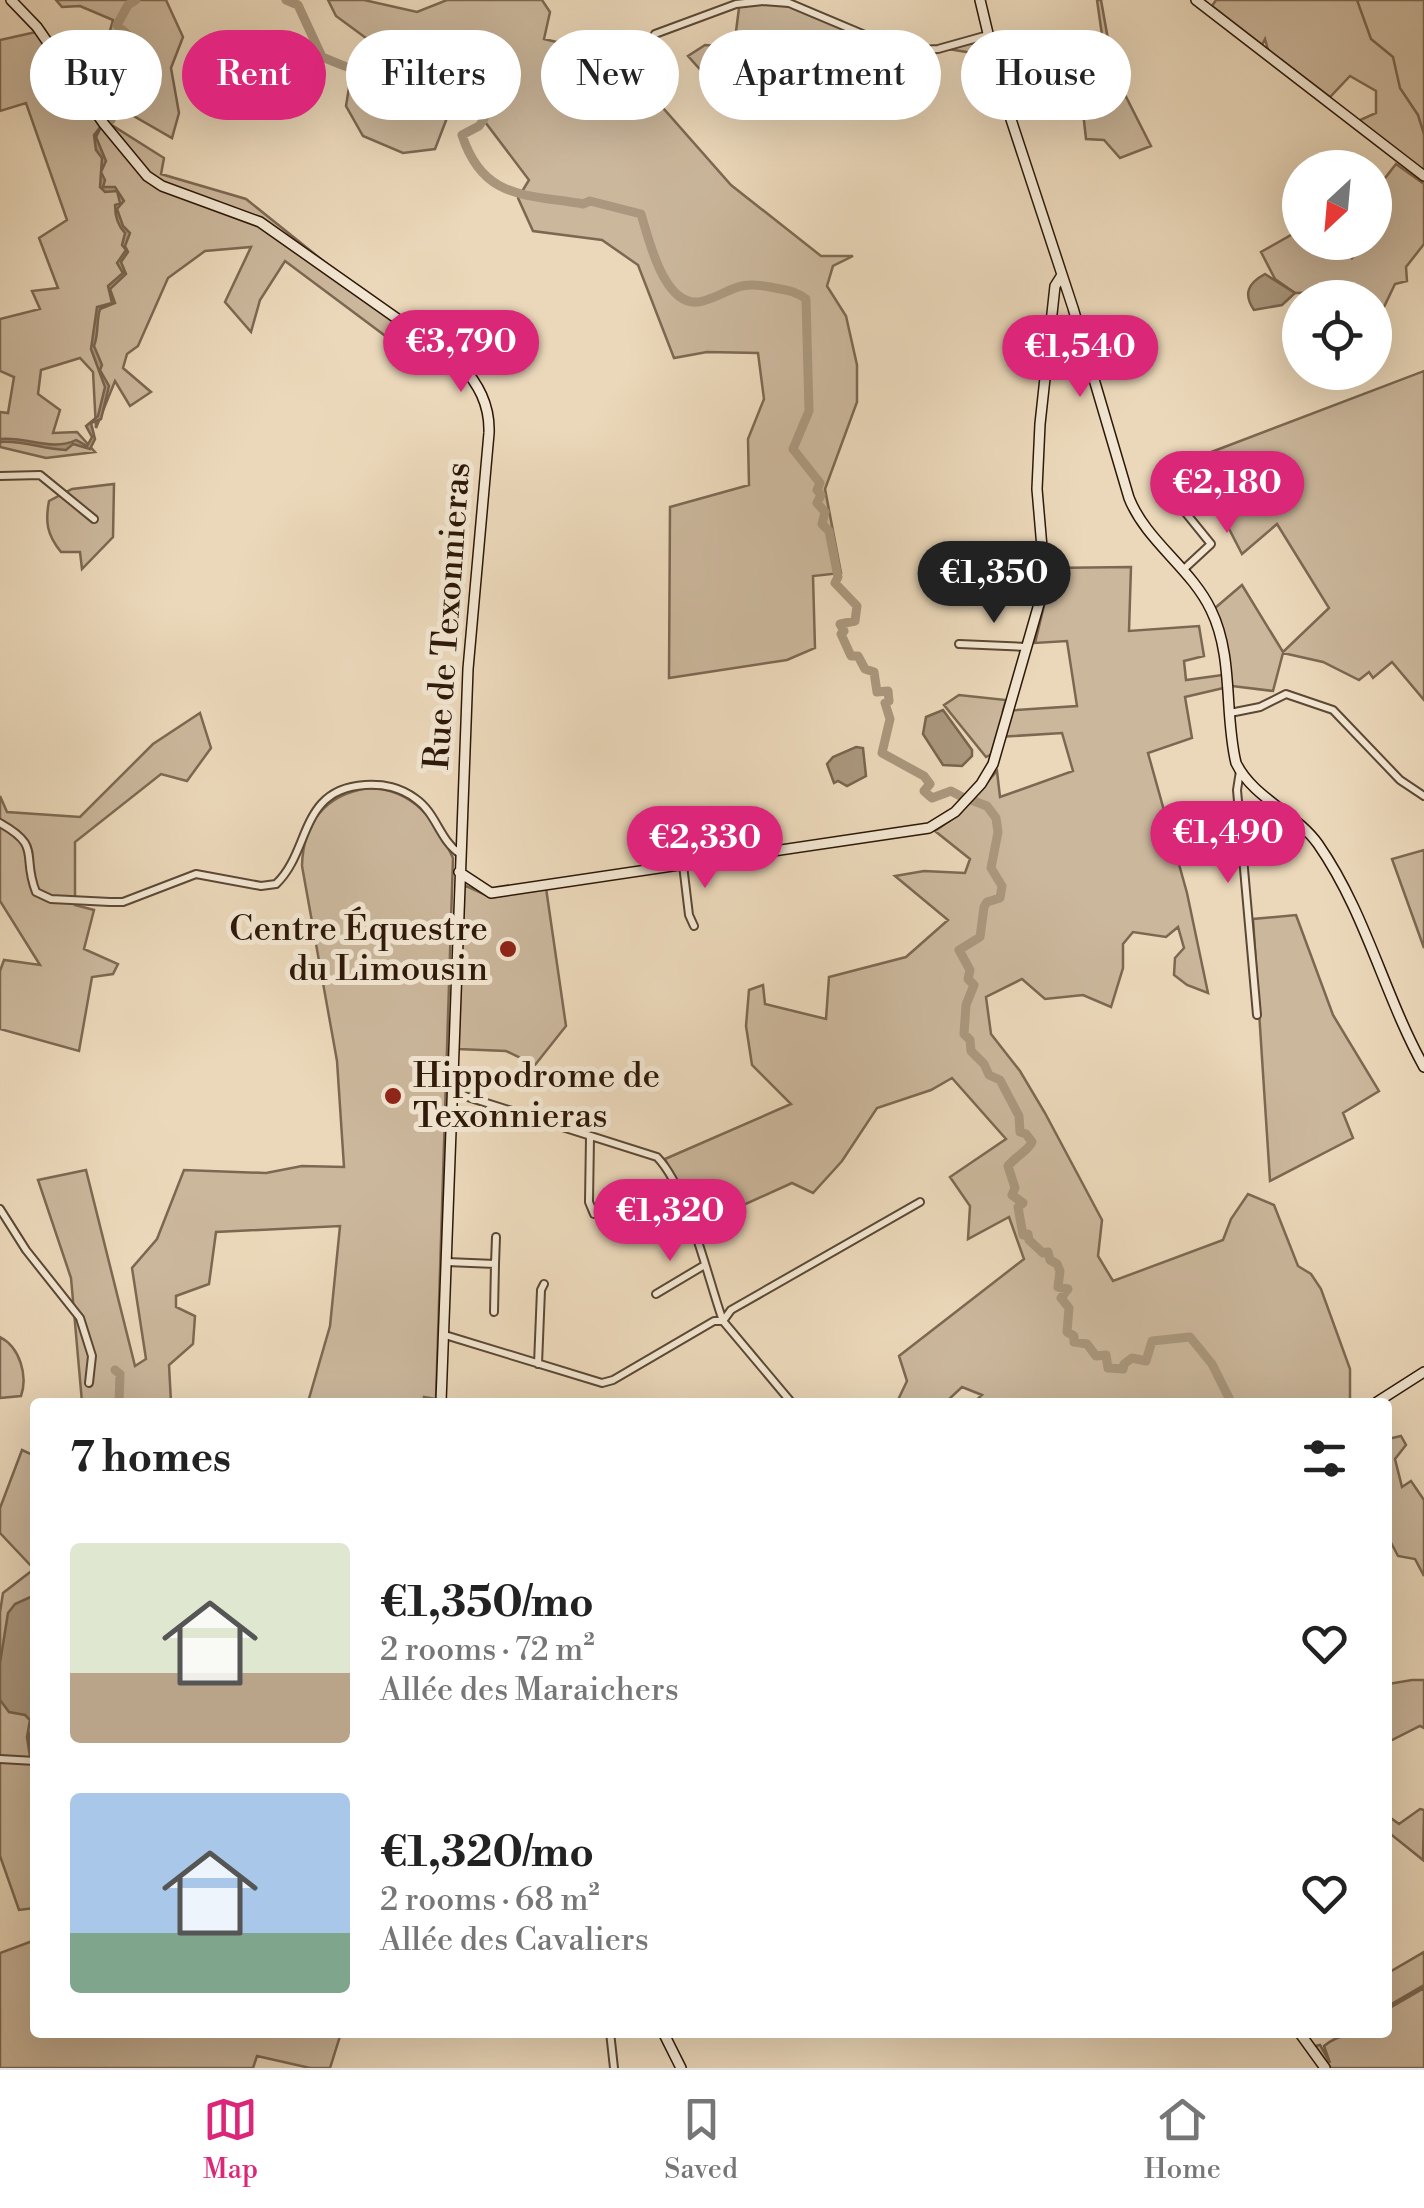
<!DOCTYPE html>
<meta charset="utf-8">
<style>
:root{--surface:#fff;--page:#f2f2f2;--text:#222;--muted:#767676;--line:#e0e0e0;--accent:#db2777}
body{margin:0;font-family:"Libre Bodoni",serif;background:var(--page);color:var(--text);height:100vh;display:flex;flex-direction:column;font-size:38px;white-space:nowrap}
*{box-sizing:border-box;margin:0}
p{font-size:32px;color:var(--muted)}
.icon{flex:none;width:55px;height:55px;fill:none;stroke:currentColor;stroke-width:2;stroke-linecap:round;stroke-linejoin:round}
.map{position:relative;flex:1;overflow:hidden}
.sheet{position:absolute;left:30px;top:1398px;width:1362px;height:640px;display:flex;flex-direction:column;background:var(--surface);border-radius:10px;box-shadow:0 10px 40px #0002}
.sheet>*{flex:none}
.guide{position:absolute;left:30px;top:30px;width:1365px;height:90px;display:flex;gap:20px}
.needle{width:65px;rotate:206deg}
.buttons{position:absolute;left:1282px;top:150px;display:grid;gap:20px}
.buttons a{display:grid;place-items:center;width:110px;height:110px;border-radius:50%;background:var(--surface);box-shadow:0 10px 40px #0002;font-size:50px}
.price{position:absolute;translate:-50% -85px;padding:0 22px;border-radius:35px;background:var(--accent);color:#fff;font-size:32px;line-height:65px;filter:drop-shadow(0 2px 5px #0008)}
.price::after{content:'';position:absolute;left:50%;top:60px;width:30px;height:22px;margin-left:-15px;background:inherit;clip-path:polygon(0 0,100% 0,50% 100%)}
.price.current{background:#222;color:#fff}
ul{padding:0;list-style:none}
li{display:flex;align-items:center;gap:30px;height:250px;padding:0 40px}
li span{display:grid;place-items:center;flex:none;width:280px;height:200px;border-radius:10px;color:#555}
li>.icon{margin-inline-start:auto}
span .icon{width:120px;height:120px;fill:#fffc;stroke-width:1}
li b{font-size:42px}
h2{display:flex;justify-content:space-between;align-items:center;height:120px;padding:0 40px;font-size:42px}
.chip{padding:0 35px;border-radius:45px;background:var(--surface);box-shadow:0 10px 40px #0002;font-size:35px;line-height:90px}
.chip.current{background:var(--accent);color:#fff}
.menu{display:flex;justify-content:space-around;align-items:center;height:140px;border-top:2px solid var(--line);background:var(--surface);font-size:28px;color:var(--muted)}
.menu a{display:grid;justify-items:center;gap:5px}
.menu .current{color:var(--accent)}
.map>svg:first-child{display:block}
.green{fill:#cbb79c;stroke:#7c6852;stroke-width:2.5}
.water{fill:#aa977d;stroke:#78644e;stroke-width:2.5}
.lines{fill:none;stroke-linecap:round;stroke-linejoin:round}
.stream{stroke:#78644e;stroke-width:2.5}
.river{stroke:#aa977d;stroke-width:9}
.street-casing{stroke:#5c4834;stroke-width:10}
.secondary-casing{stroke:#2d1808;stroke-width:12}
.street{stroke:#f2e6d2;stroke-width:6}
.secondary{stroke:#f2e6d2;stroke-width:9}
.poi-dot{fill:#8f2418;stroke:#f2e6d2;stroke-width:4}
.labels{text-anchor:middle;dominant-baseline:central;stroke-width:10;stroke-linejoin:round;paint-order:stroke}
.street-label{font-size:35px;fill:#2d1808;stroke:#f2e6d2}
.poi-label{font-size:35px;fill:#2d1808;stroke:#f2e6d2;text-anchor:end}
</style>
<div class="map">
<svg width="1424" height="2068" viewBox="0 0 1424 2068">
<rect width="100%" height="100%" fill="#ebd8ba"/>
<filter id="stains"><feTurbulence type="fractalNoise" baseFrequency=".002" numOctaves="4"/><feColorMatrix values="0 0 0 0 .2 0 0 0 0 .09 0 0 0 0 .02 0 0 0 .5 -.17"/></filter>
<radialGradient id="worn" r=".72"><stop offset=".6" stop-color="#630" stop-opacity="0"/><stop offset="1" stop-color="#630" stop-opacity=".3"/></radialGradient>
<path class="green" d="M56 0H166L183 37 171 68 179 113 172 138 125 111 111 99 122 82 103 55 113 20 80 6 62 7Z
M328 0H364L417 12 447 0H542L550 12 544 39 582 48 641 83 731 185 821 256H853L833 266 827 286 846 316 857 365V402L825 489 841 573 813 576 815 648 787 660 669 678 670 507 749 485 748 439 764 399 758 353 707 352 674 358 638 265 602 240 533 231 518 198 529 180 476 110 475 62 457 49 431 50 394 40 374 44 336 16Z
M740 0H782L847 30 761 87 720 67 706 76 688 56 705 45 734 47Z
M1097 0H1101L1114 73 1151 146 1120 158 1104 140 1086 139 1083 112 1067 84 1011 96 998 57 948 49 982 41 1030 39 1034 80 1107 70Z
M1216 0H1424V171L1358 121 1376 113V91L1350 76 1330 97 1268 50 1265 39 1262 45 1212 6Z
M45 30 88 110 164 158 161 174 246 199 432 348 419 361 285 261 260 300 251 332 225 302 251 247 205 251 168 278 138 346 127 354 123 368 151 392 130 406 115 381 96 428 93 372 80 358 41 370 38 394 60 410 53 433 77 432 95 452 46 458 0 447V412L8 413 14 377 0 371V319L40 309 32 291 58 288 39 238 67 220 26 103 0 111V40Z
M447 62 460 84 435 149 403 153 363 136 346 106 351 75 372 71 399 82Z
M1396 164 1424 184V244L1406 267 1407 281 1395 284 1383 309 1375 298 1340 297 1329 292 1295 293 1275 279 1261 252 1300 230V242L1343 243 1352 258 1361 246 1359 243 1375 242V191Z
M1424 371V700L1392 662 1373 678 1369 672 1359 680 1323 662 1283 653 1273 691 1232 686 1185 697 1192 738 1148 753 1187 893 1208 993 1187 985 1174 975 1175 958 1184 948 1178 927 1166 937 1133 932 1123 944V968L1111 1007 1083 995 1045 999 1022 979 986 997 991 1034 1020 1071 1045 1113 1102 1220 1098 1256 1113 1281 1223 1240 1231 1219 1248 1194 1274 1205 1298 1266 1311 1274 1321 1289 1350 1369V1402H974L982 1395 962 1387 946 1402H897L907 1381 899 1356 1024 1259 1009 1217 968 1239 970 1206 950 1177 1006 1139 952 1078 931 1090 877 1108 842 1161 813 1193 792 1183 697 1226 665 1159 791 1104 752 1065 746 1026 749 990 763 985 765 1004 826 1019 829 977 906 957 948 920 895 876 924 871 965 873 970 859 935 831 959 814 997 771 1000 797 1073 771 1062 733 998 737 992 754 986 757 944 705 959 695 1006 700 1003 711 1077 706 1067 641 1035 643 1050 581 1049 568 1131 567 1129 631 1199 626 1204 656 1184 661 1186 680 1230 674 1215 608 1242 585 1283 652 1329 608 1277 524 1242 554 1193 459Z
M114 484 113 537 82 569 80 552H61C47 535 45 522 49 501L72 489Z
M200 713 211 748 187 781 161 774 75 842V905L94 910 84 949 118 964 113 974 92 977 79 1051 0 1029V971L4 960 40 965 0 901V796L7 812 80 817 153 744Z
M369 788C414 789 436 821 453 858L436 1399 424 1397 423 1402H308L330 1326 340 1226 216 1232 209 1284 176 1296V1307L195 1316 193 1344 169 1365 171 1402H82L71 1278 38 1180 86 1170 135 1366 146 1359 132 1268 157 1239 184 1170 266 1173 302 1166 344 1167 337 1061 302 866C303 822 326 794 369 788Z
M1424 850V948L1392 859Z
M464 885 490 897 546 888 566 1026 535 1065 506 1051 458 1049Z
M1296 915 1333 1015 1379 1091 1343 1113 1353 1138 1270 1181 1253 919Z
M0 1337C20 1347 28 1376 21 1396L0 1398Z
M1401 1436 1406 1445 1395 1459 1402 1487 1411 1481 1424 1500V1576L1415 1559 1398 1556 1388 1537V1439Z
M22 1450 35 1456V1908L19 1910 0 1856V1612L3 1593 34 1569 0 1533V1508Z
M1412 1680H1424V1728L1420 1726 1388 1742V1684Z
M1420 1809 1424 1810 1423 1860 1388 1832V1816L1399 1824Z
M35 1940V2032L341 2033 330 2068H310L257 2056 253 2068H0V1953Z
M1424 1952V1985L1388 2006V1973Z
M1424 1988V2068H1331L1315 2046 1320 2045 1330 2063 1324 2046C1342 2031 1364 2033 1388 2032V2009Z"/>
<path class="water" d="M102 125 96 137 106 161 101 172 105 180 103 187H115L124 201 117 209 123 226 130 233 125 246 128 252 121 262 126 274 110 289 115 303 100 309C96 322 99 333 94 346L102 365 100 370 109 386 101 419 91 423 95 439 90 449 73 444 66 450C42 449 23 440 0 442V439C27 436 52 452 76 440L87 446 92 437 86 426 98 416 105 387 91 349 97 307 112 303 108 286 123 273 117 263 126 250 122 245 125 233C118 226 115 215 115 205L120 203 117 191 105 192 100 187 102 158 96 150 94 135Z
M1265 274 1295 293 1282 305 1254 310C1243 294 1248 283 1265 274Z
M943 710 972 750V756L962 766 943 765 923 734 926 717Z
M856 747 863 748 866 776 847 786 838 781 834 783 827 764 833 757Z
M35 1595V1730L29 1734 30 1757 27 1737 30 1720 25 1715 9 1712 0 1700V1663L8 1613 15 1604Z"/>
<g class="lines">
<path class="stream" d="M1357 0 1371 39 1393 57 1400 88 1418 115 1424 134"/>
<path class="river" d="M286 0 298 5 322 57C333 61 348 69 359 70 371 70 384 61 395 56 473 25 484 38 484 119L479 126 462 135C483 200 526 194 583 204L590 201 641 214C649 240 665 312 703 301 732 293 734 280 770 287 783 290 795 290 806 299L809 411 793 449 820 483 817 490 821 495 817 503 825 512 822 524 829 531 838 577 835 583 857 606 855 621 840 624 844 631 841 634 851 656H858L865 669 874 672 877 692 888 691 889 701 885 703 890 719 882 753 924 776 930 784 924 791 932 798 951 791 964 798
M106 124 111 120C118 102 114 99 136 92L133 76 143 72C143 43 137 44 117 25L128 5 136 0
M971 800 987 806 996 818 998 832 991 868 1002 886 1000 898 987 902 984 907 980 937 959 950 970 970 968 979 974 985 966 1005 964 1034 970 1040 971 1051 984 1064 989 1075 1000 1080 1019 1116 1020 1132 1026 1134 1032 1142C1030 1149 1014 1158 1008 1166L1015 1188 1012 1195 1023 1203 1018 1207 1023 1235 1028 1234 1029 1240 1043 1253 1048 1252 1050 1260 1057 1264 1060 1271 1058 1287 1068 1289 1061 1298 1069 1308 1067 1332 1074 1336V1342L1087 1344 1096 1356 1106 1355 1108 1368 1123 1369 1124 1364 1132 1358 1146 1361 1152 1341 1190 1337 1212 1364 1231 1402
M115 1370 120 1374 119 1402"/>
<defs>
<path id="street" d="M655 34 736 4 763 1 789 3 903 51 938 49 988 35
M0 476 40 475 94 519
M1172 496 1211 544 1184 569
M959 644 1027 647
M1230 713 1260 707 1286 694 1333 710 1400 780 1424 796
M1240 771 1237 790 1257 1015
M0 823C43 847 21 855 36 892L51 899 110 902H123L196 874 261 886 276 884C311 851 299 789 365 785 384 784 400 787 416 799 436 813 440 840 459 853
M683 865 689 915 694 926
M452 1092 657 1157C688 1189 707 1276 723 1321L731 1310 920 1202
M590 1137 589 1202 594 1214
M0 1209 26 1250 80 1318 92 1356 89 1383
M447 1262 495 1264 494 1312
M495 1264 496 1237
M656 1294 703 1266
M445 1335 602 1383 613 1380 714 1321H723L791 1402
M538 1364 541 1290 544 1284
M0 1759 35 1761
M610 2032 614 2068"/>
<path id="secondary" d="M11 0 37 27 104 124 147 176 162 186 260 222 460 363C478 384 490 404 489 433L468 669 441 1402
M980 0 1002 92 1073 308 1129 498C1146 541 1191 568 1211 610 1234 657 1224 714 1236 763 1253 798 1296 813 1318 844 1366 913 1384 995 1424 1067
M1196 0 1424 176
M459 872 491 893 929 828 955 812 981 784 993 764 1045 583 1037 489 1040 424 1055 286 1062 275
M1377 1402 1424 1372
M663 2032 681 2068
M1299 2032 1325 2068"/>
</defs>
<use href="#street" class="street-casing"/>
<use href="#secondary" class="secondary-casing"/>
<use href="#street" class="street"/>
<use href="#secondary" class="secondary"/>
</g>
<g class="poi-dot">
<circle cx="508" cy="949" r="10"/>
<circle cx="393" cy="1096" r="10"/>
</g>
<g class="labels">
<g class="street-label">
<text transform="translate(448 616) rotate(-86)">Rue de Texonnieras</text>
</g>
<g class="poi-label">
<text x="488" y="929">Centre Équestre<tspan x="488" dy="40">du Limousin</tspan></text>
<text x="413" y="1076" text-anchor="start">Hippodrome de<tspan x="413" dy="40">Texonnieras</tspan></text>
</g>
</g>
<rect width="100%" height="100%" filter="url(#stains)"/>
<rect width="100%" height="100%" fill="url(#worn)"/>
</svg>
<div class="buttons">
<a><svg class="needle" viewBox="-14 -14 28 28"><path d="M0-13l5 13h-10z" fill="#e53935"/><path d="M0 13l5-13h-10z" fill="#767676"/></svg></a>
<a><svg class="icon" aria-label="locate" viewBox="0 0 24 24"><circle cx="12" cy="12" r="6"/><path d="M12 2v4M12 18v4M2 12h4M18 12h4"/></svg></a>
</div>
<b class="price" style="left:461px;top:395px">€3,790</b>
<b class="price" style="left:1080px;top:400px">€1,540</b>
<b class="price" style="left:1227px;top:536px">€2,180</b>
<b class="price current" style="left:994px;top:626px">€1,350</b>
<b class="price" style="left:1228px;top:886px">€1,490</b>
<b class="price" style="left:705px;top:891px">€2,330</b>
<b class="price" style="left:670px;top:1264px">€1,320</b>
<div class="guide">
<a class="chip">Buy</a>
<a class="chip current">Rent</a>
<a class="chip">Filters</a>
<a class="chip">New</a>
<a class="chip">Apartment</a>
<a class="chip">House</a>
</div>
<section class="sheet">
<h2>7 homes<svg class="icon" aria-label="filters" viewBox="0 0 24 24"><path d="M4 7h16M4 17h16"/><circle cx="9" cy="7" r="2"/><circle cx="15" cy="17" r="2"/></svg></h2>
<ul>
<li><span style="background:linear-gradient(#dfe7d0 65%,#b9a48a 0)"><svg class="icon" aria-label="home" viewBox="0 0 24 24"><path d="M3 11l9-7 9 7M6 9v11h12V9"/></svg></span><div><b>€1,350/mo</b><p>2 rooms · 72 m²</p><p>Allée des Maraichers</p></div><svg class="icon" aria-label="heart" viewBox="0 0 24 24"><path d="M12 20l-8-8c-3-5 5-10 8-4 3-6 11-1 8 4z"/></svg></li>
<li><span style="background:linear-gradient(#a9c7e8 70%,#7fa58c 0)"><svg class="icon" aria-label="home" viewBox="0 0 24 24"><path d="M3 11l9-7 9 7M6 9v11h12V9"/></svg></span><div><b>€1,320/mo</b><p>2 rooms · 68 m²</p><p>Allée des Cavaliers</p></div><svg class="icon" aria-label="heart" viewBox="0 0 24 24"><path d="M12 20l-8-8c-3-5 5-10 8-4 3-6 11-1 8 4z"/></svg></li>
</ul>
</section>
</div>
<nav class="menu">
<a class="current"><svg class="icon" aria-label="map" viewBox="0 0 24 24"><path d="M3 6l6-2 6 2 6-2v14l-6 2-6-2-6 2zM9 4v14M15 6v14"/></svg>Map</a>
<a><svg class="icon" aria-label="saved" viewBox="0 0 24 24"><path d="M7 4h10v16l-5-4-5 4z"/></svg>Saved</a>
<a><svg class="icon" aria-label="home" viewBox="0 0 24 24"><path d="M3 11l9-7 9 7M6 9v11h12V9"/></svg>Home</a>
</nav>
